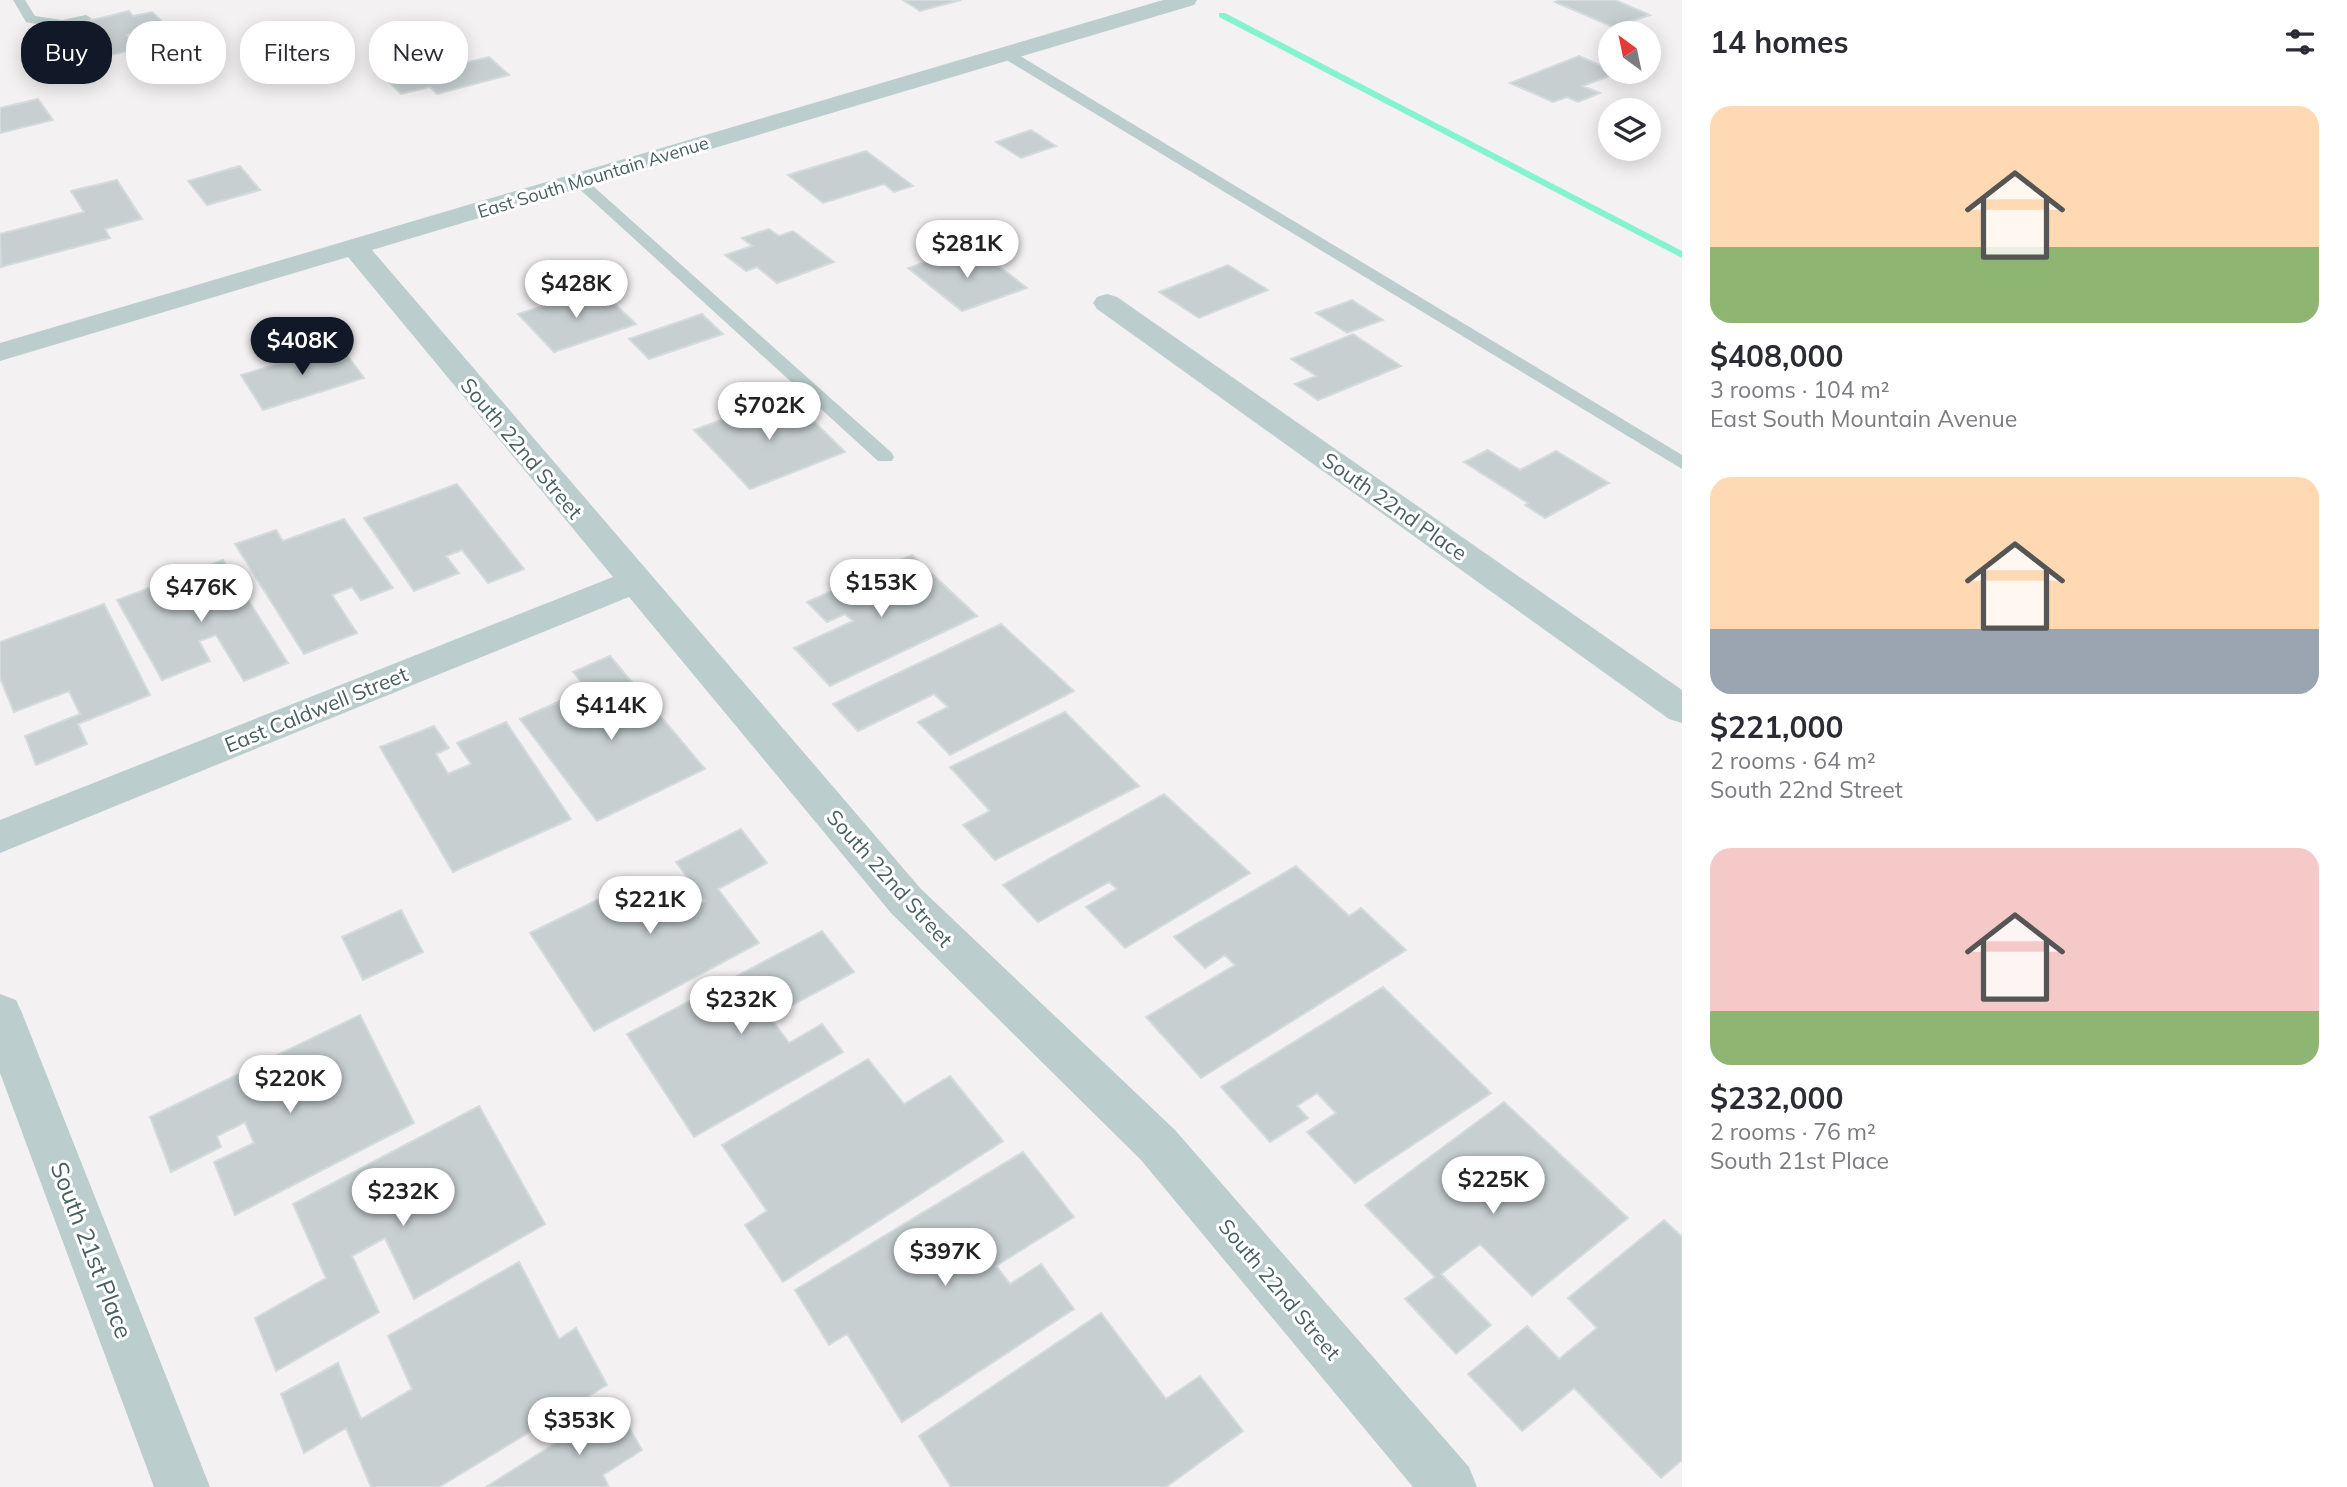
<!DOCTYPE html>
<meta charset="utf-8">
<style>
:root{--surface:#fff;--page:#f2f2f3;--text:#2b2b33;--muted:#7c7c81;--accent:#111827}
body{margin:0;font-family:Mulish,sans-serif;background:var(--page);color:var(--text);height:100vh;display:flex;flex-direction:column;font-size:26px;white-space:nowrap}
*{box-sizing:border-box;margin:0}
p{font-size:23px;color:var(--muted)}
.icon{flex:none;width:38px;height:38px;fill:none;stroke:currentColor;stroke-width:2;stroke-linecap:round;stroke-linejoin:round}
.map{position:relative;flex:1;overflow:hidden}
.details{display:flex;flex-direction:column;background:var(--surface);width:665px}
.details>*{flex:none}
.guide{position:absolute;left:21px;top:21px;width:665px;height:63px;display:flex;gap:14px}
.needle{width:46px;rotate:327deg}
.controls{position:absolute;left:1598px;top:21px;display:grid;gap:14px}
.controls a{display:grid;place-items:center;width:63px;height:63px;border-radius:50%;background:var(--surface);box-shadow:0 4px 18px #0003;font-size:35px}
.price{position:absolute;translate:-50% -60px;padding:0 16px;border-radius:24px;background:#fff;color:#222;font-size:23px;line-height:46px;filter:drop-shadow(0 2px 4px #0008)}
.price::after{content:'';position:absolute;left:50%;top:42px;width:21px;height:16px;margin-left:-10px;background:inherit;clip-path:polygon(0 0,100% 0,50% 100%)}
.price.on{background:var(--accent);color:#fff}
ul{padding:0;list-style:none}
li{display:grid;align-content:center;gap:14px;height:371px;padding:0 28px}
li span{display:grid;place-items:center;height:217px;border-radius:21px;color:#555}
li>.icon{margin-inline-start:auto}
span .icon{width:126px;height:126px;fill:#fffc;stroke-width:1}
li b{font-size:30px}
h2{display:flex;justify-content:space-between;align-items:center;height:84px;padding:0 28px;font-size:30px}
.tag{padding:0 24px;border-radius:28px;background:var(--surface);box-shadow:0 4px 18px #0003;font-size:24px;line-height:63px}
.tag.on{background:var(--accent);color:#fff}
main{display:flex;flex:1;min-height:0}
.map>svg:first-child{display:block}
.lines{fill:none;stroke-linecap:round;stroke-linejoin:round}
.stream{fill:#86f3d0;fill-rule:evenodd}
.building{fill:#c7cfd1;stroke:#d4dbdd;stroke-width:2}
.lane{fill:#bbcecd;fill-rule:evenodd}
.street{fill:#bbcecd;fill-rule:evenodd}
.labels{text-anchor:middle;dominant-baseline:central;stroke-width:6;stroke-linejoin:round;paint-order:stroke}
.far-street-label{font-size:18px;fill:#47605f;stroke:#fff}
.street-label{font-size:21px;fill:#47605f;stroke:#fff}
.near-street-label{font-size:24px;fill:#47605f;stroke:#fff}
</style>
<main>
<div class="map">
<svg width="1682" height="1487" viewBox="0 0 1682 1487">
<rect width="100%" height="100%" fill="#f3f1f2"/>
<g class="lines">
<path class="stream" d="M1219 13H1225L1682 251V258L1219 17Z"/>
</g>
<path class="building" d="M903 0H961L920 11Z
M1560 0H1615L1650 15 1613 27 1555 2Z
M129 11 133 16 152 12 166 25 127 35 139 48 95 59 89 52 55 61 38 42 72 33 65 27Z
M1579 56 1617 73 1583 86 1600 93 1578 102 1567 97 1553 102 1510 83Z
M489 57 509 75 437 94 430 87 401 94 382 75 417 66 423 73Z
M38 99 53 120 0 133V108Z
M1031 130 1056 146 1021 158 996 142Z
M866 151 913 186 894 192 884 184 823 203 788 175Z
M240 166 260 190 207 205 188 181Z
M117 180 142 219 105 229 110 238 1 267 0 234 84 212 71 191Z
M769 229 779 236 793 231 834 262 777 283 757 267 746 271 725 255 752 246 742 238Z
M958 251 975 263 988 258 1027 288 962 311 908 268Z
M1228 265 1268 290 1199 318 1159 292Z
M598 288 636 324 554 352 518 314Z
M1352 300 1383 320 1347 333 1316 313Z
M702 314 723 334 649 359 629 339Z
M1353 334 1401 366 1318 400 1295 384 1316 376 1291 359Z
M340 345 364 378 263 410 241 375Z
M788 396 845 452 750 489 694 430Z
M1488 450 1520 470 1556 451 1609 483 1545 518 1525 505 1528 503 1464 462Z
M457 484 524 569 488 583 462 550 446 556 459 573 414 591 364 518Z
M344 519 393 588 361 600 352 587 332 595 357 633 304 654 235 544 276 530 283 541Z
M912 555 977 616 830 686 794 648 853 621 845 614 827 622 807 602Z
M223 560 288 663 244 681 216 635 199 641 210 661 162 680 117 600Z
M104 604 150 695 78 724 87 744 36 765 25 736 80 714 69 691 14 712 0 678V642Z
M1001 624 1074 691 950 755 918 722 948 707 934 694 858 731 833 704Z
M610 656 705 769 597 821 520 719 587 689 573 672Z
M1065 712 1139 786 995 860 963 825 990 811 950 767Z
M506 722 571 819 453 872 380 747 434 726 449 748 436 754 448 774 471 764 457 743Z
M1164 794 1250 873 1125 948 1086 907 1117 889 1109 882 1038 922 1003 885Z
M741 829 767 863 718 889 759 943 594 1031 530 933 642 878 671 918 705 901 676 862Z
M1296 866 1349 916 1361 908 1406 950 1201 1078 1146 1017 1235 965 1225 955 1205 968 1174 937Z
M401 910 423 952 363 980 342 937Z
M822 931 854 972 770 1017 789 1043 822 1024 843 1052 694 1137 627 1034Z
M1383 987 1491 1093 1355 1183 1307 1132 1336 1113 1317 1093 1297 1106 1308 1118 1270 1142 1221 1087Z
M360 1015 414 1123 235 1215 214 1162 254 1143 245 1122 217 1136 221 1147 171 1172 150 1117Z
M868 1059 904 1104 950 1076 1003 1141 783 1282 745 1225 767 1211 722 1145Z
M1504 1102 1628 1218 1532 1296 1480 1244 1441 1274 1491 1325 1456 1354 1405 1299 1435 1277 1365 1205Z
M479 1106 545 1224 414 1299 385 1238 352 1256 379 1312 276 1371 255 1318 326 1278 293 1204Z
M1023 1152 1074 1217 996 1266 1010 1284 1041 1264 1074 1309 902 1422 847 1334 829 1345 795 1290Z
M1664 1220 1682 1237V1460L1661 1478 1574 1388 1522 1431 1468 1374 1527 1326 1559 1359 1597 1328 1568 1298Z
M519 1262 559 1339 576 1328 607 1385 439 1487H371L346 1428 304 1453 281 1394 338 1363 361 1419 412 1389 388 1336Z
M1101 1313 1166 1399 1200 1376 1243 1431 1166 1487H951L919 1436Z
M616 1405 642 1450 603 1475 609 1487H486Z"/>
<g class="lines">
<path class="lane" d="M13 0H25L35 16 62 20 86 15 92 19 62 28 31 23 26 22Z
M1000 50H1010L1682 455V469L1000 56Z
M579 176 584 178 892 453 894 457 892 461H878L574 184V178Z"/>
<path class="street" d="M1163 0H1197L1194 5 372 250 921 889 1175 1130 1469 1467 1477 1487H1413L1141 1160 891 913 629 597 0 853V820L613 577 348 257 0 361V343Z
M1107 294 1117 297 1682 690V723L1669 719 1097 309 1093 303 1097 297Z
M0 994 16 1000 22 1013 210 1487H154L0 1073Z"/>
</g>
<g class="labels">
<g class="far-street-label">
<text transform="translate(593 177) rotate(-17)">East South Mountain Avenue</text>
</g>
<g class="street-label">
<text transform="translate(522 448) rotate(50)">South 22nd Street</text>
<text transform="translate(1395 506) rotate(35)">South 22nd Place</text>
<text transform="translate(316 709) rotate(-22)">East Caldwell Street</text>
<text transform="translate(890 878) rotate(48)">South 22nd Street</text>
<text transform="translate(1280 1289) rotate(50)">South 22nd Street</text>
</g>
<g class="near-street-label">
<text transform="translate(92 1250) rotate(69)">South 21st Place</text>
</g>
</g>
</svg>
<div class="controls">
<a><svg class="needle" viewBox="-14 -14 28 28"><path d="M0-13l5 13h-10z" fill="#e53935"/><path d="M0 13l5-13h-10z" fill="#7c7c81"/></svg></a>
<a><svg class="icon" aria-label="layers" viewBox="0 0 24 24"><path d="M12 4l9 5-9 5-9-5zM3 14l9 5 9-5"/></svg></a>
</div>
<b class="price" style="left:967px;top:280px">$281K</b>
<b class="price" style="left:576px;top:320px">$428K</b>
<b class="price on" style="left:302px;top:377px">$408K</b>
<b class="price" style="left:769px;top:442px">$702K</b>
<b class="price" style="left:881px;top:619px">$153K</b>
<b class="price" style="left:201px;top:624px">$476K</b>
<b class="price" style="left:611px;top:742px">$414K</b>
<b class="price" style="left:650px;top:936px">$221K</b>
<b class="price" style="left:741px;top:1036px">$232K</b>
<b class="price" style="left:290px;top:1115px">$220K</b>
<b class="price" style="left:1493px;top:1216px">$225K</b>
<b class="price" style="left:403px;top:1228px">$232K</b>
<b class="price" style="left:945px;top:1288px">$397K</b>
<b class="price" style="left:579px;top:1457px">$353K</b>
<div class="guide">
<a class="tag on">Buy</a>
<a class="tag">Rent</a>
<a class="tag">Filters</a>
<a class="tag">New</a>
</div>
</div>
<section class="details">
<h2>14 homes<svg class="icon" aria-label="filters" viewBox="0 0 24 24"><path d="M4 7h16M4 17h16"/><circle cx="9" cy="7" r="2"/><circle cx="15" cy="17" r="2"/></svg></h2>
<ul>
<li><span style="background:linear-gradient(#ffd9b3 65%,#8fb573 0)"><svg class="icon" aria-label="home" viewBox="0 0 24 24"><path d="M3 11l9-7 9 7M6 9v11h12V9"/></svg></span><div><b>$408,000</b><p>3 rooms · 104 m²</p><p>East South Mountain Avenue</p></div></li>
<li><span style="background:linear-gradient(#ffd9b3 70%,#9aa5b1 0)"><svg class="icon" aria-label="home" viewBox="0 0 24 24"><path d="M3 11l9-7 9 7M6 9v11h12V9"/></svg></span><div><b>$221,000</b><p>2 rooms · 64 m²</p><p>South 22nd Street</p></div></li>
<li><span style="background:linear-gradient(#f6c9c9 75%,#8fb573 0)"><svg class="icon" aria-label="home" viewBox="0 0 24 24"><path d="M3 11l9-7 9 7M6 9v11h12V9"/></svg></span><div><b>$232,000</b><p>2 rooms · 76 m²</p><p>South 21st Place</p></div></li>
</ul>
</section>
</main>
